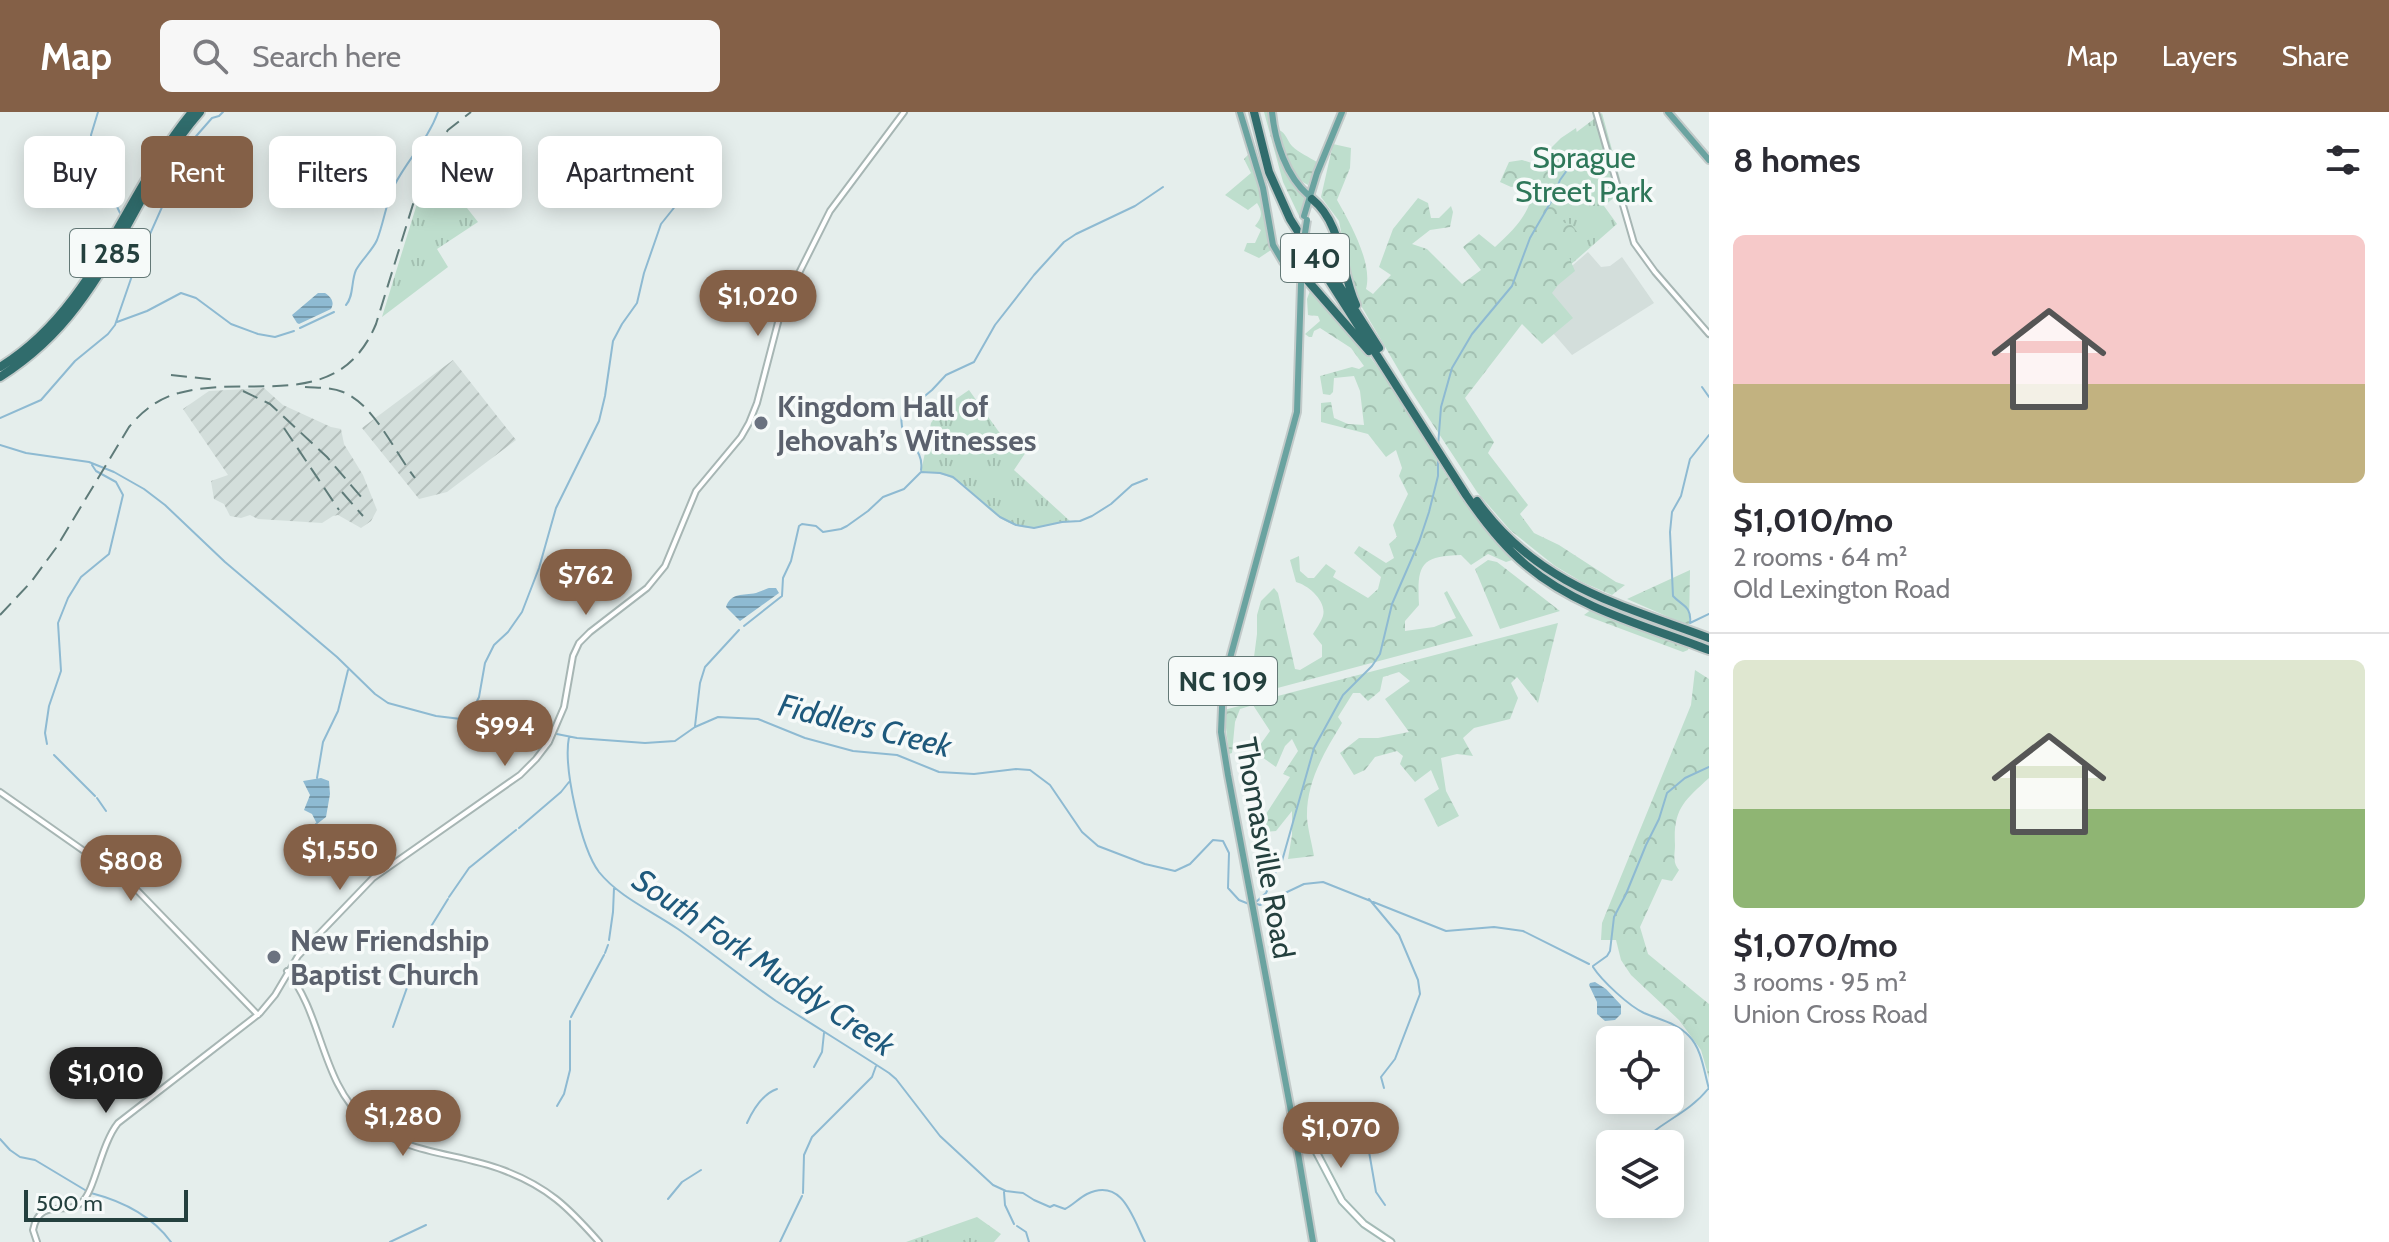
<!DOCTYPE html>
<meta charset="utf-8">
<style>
:root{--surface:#fff;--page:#f7f7f7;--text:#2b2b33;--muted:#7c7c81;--line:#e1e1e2;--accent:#846047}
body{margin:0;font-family:Cabin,sans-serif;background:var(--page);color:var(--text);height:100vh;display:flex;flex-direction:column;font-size:30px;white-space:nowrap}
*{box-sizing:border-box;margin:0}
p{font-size:26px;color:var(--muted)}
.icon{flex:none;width:44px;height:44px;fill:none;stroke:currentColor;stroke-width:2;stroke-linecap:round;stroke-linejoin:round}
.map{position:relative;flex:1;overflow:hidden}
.side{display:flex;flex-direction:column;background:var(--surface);width:680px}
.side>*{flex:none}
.guide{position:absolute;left:24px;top:24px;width:760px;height:72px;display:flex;gap:16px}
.buttons{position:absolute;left:1596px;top:914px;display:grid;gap:16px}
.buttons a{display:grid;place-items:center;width:88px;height:88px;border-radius:12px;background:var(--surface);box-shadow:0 4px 20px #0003;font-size:40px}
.scale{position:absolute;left:24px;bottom:20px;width:164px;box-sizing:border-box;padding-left:8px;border:4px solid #24403e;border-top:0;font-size:22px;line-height:28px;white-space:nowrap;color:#24403e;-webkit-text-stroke:6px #f6faf9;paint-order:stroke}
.price{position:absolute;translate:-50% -68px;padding:0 18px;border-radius:28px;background:var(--accent);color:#fff;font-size:26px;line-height:52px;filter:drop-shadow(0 2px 4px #0008)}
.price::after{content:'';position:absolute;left:50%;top:48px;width:24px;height:18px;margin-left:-12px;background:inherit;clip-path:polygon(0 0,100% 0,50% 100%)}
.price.current{background:#222;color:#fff}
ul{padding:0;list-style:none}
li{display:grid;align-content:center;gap:16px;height:424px;padding:0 24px}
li+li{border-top:2px solid var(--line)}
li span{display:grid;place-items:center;height:248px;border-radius:12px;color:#555}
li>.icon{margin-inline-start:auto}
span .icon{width:144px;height:144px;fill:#fffc;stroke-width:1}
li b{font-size:34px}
h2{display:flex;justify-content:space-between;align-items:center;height:96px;padding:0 24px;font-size:34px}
.chip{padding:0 28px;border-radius:12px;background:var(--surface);box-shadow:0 4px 20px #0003;font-size:28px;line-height:72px}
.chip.current{background:var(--accent);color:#fff}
header{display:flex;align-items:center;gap:48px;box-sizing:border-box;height:112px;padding:0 40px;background:var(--accent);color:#fff}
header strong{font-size:38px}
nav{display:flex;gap:44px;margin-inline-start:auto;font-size:28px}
.search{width:560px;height:72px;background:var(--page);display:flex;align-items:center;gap:20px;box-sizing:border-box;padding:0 28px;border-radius:12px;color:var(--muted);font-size:30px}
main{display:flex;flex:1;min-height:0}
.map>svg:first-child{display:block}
.built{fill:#d3dedb}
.industrial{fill:url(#industrial-furrows)}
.grass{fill:url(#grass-tufts)}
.forest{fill:url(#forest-crowns)}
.pitch{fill:#bedecd}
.water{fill:url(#water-rules)}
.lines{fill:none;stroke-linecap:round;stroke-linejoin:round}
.stream{stroke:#8ebad2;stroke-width:2}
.tertiary-casing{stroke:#a7b6b4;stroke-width:8}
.secondary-casing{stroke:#a3bab6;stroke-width:9}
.primary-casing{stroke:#c2cac9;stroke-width:10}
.motorway-casing{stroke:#c2cac9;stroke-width:12}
.tertiary{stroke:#fff;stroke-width:4}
.secondary{stroke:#fff;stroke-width:5}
.primary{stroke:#6aa3a0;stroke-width:6}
.motorway{stroke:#306c6c;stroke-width:8}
.rail{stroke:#5f7b79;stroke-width:2;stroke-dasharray:16 8;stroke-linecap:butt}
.primary-bridge-casing{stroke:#c2cac9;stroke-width:10;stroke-linecap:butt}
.primary-bridge{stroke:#6aa3a0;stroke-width:6}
.worship-dot{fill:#6b7280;stroke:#f6faf9;stroke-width:3}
.labels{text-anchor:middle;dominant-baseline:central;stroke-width:7;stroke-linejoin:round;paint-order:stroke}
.shield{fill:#f6faf9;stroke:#637876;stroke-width:2}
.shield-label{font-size:28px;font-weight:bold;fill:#24403e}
.park-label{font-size:30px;fill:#2e7759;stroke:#f6faf9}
.worship-label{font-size:30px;font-weight:bold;fill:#5b616d;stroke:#f6faf9;text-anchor:start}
.street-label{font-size:30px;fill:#24403e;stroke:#f6faf9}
.water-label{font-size:32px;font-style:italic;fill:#1e597c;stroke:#f6faf9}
</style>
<header>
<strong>Map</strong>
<div class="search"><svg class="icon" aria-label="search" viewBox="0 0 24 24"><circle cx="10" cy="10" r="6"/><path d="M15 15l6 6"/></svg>Search here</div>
<nav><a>Map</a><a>Layers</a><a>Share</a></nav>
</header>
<main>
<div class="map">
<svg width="1709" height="1130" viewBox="0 0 1709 1130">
<defs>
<pattern id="industrial-furrows" width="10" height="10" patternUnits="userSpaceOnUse" patternTransform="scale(2)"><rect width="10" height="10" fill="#d3dedb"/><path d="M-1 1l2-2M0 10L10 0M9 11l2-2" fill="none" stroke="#b5c0bd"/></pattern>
<pattern id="grass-tufts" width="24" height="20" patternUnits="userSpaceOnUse" patternTransform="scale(2)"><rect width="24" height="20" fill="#bedecd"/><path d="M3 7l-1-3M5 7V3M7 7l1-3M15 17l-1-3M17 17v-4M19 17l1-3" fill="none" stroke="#a3c0b1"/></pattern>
<pattern id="forest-crowns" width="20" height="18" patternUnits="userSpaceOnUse" patternTransform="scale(2)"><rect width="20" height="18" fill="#bedecd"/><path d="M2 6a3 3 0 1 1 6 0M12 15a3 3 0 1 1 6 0" fill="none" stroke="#a3c0b1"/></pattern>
<pattern id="water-rules" width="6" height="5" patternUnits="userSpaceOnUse" patternTransform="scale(2)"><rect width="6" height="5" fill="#8ebad2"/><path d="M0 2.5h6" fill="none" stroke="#7499ac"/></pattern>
</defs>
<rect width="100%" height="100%" fill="#e5eeec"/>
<path class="built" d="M1588 140 1601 155 1610 154 1622 145 1654 191 1572 243 1528 192Z"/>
<path class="industrial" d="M453 248 516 328 447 380 419 387 362 316Z
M264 276 283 293 331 315 341 317 344 332 363 363 377 398 371 409 361 416 338 403 333 404 322 411 258 407 250 403 241 406 230 404 224 392 214 387 211 369 228 363 183 297 209 279Z"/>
<path class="grass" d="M1602 1 1623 78 1604 94 1617 112 1536 183 1557 81 1534 52Z
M433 40 472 91 467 96 478 110 437 137 448 155 382 205Z
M969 278 999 320 1026 340 1014 358 1070 409C1054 411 1039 418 1022 415 978 406 975 359 921 360L931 311 940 298Z
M977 1105 1001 1122 994 1130H906Z"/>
<path class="forest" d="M1264 0H1269C1276 31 1281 62 1305 85L1300 106 1283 70Z
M1576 16 1579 32 1566 44 1563 51 1583 75 1570 84 1558 101V106L1565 111 1571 112 1578 121H1586L1603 104 1605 107 1569 145 1575 159 1558 173 1552 181 1573 206 1542 232 1522 212 1465 286 1494 330 1488 341 1528 393 1520 402 1534 421 1559 433 1616 470 1625 473 1612 483 1582 470 1555 454 1510 418 1477 380 1411 279 1353 180 1339 109 1321 85 1333 32 1351 36 1350 56 1337 88C1350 111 1373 151 1366 177L1373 182 1391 163 1379 155 1393 117 1418 86 1428 91 1431 106H1439L1451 94 1453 100 1450 115 1430 118 1412 132 1427 137 1462 172 1481 158 1463 135 1479 122 1495 135C1515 117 1533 99 1533 72L1511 75 1500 70 1509 50 1522 48 1535 52 1561 26Z
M1278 17C1287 22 1286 27 1292 34 1299 41 1309 45 1317 50L1308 73C1288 63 1284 37 1278 17Z
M1249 42 1260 75 1271 138 1259 146 1244 139 1247 131H1255L1261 118 1255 114C1262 105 1263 101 1257 91L1248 98 1225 83 1251 61 1244 47Z
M1311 176C1331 199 1353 221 1371 246 1420 311 1453 390 1512 448L1506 450 1488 442 1471 453 1461 443C1420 444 1417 453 1419 493L1405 509V519L1434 515 1456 506 1444 481 1447 479 1473 524 1225 590 1226 584 1242 582 1251 568 1257 522V503L1261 489 1274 476 1278 481 1295 557 1300 558 1322 545V533L1313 522C1316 517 1321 510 1323 504 1327 489 1308 473 1296 470L1290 448 1299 444 1300 459 1308 466H1314L1326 452 1336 459 1333 465 1368 486 1378 477 1381 465 1354 441 1359 434 1386 451 1394 446 1389 432 1397 425 1393 413 1408 382 1399 364 1402 356 1396 338 1386 345 1368 322 1321 310V291L1331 290 1334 306 1348 312 1364 313 1360 279 1354 264 1334 266 1333 280 1330 283 1323 282 1320 264 1352 255 1359 257 1364 254 1351 236 1320 216 1314 219 1312 225H1309L1305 222 1320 209 1318 204 1308 203 1307 187Z
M1488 448 1497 450 1560 499 1500 517 1475 457Z
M1690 458 1689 514 1627 487Z
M1592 497 1689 534 1688 538 1683 540 1584 503Z
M1558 511 1538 591 1517 565 1511 571 1518 586 1510 607 1474 616 1463 626 1473 644 1457 642 1441 646 1446 679 1459 704 1438 715 1424 687 1439 677 1431 658 1415 670 1400 652 1403 644 1397 639 1375 645 1365 658 1354 663 1340 641 1359 626H1378L1409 620 1385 587 1410 569 1399 560 1383 565 1380 579 1368 589 1360 581H1353L1338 605 1342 611C1324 641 1306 670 1307 706 1308 718 1312 732 1314 744L1288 747 1292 723V699L1276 719 1266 720V702L1290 665 1283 662 1298 639 1292 627 1285 634 1276 655 1255 640 1270 619 1253 593 1240 597 1235 610 1232 641 1229 642 1224 598Z
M1695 558 1709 567V666C1684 689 1673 697 1675 733 1675 743 1672 749 1679 758L1672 769 1662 767 1640 815 1648 842 1709 892V966L1701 938 1679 908 1631 863 1621 848 1616 828H1601L1602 811 1691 593Z"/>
<path class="pitch" d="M434 43 469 88V91L442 111 419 90Z"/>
<path class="water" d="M318 181H325C331 185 335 190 331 197L299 212 297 211 292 203Z
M769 476H776L779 481 740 509 726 495C731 480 743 484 756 481 760 480 765 477 769 476Z
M321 666 329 669 330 682 326 705 317 712 312 702 304 698 310 683 303 669Z
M1595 870 1606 877 1621 893V902L1615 908 1605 909 1597 902V890L1589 873 1590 871Z"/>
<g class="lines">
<path class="stream" d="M98 0 91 23 93 45 121 103
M129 119 138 148
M346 193C354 184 351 169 356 158 362 147 372 139 377 128 384 110 386 91 394 74 407 48 428 28 438 0
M117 210 147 199 181 181 196 186 231 212 258 222 275 225 294 219
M300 216 334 200
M1702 275 1709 285
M0 306 41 288 75 249 108 222 115 213 134 158 191 30 212 6 219 4 223 0
M1709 323 1690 347 1681 384 1672 400 1670 420 1673 484C1682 494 1692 494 1690 511L1709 502
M0 333 26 341 89 350 114 360 144 377 165 393 225 450 337 545 375 582 388 591 436 604 511 613 577 626 645 631 675 629 695 615 718 605 758 607 805 626 853 639 897 643 939 660 974 662 1016 657 1030 658 1050 673 1082 720 1098 734 1145 752 1175 759 1190 752 1213 728 1223 729 1229 741 1228 776 1239 788 1249 792
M1438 334 1441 295 1452 256 1472 222 1512 174 1530 126 1552 88 1560 68 1570 54 1586 41
M921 358C925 333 897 329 902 303L932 278 946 263 974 250 995 213 1034 163 1064 130 1076 122 1135 94 1163 75
M744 514 782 484 783 466 791 449 799 414 802 412 816 414 823 420 841 417 847 414 868 399 883 385 904 377 921 360 940 361 953 365 1000 405 1016 413 1034 416 1062 410 1080 409 1092 404 1111 392 1132 373 1147 367
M468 607 479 585 485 551 494 533 508 520 522 500 539 456 556 396 599 309 605 284 613 229 622 212 637 191 644 161 661 112 681 87 682 60
M695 614 700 571 705 555 739 518
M569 625C563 655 581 736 599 760 619 785 652 799 678 817 711 840 743 866 776 889 813 913 852 937 889 961L896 967 940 1024 993 1073 1006 1079 1023 1081 1034 1088 1050 1095 1054 1093 1065 1097C1073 1093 1079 1086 1087 1082 1123 1065 1133 1107 1145 1130
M47 632 45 621 49 594 61 559 58 511 68 486 81 465 109 442 123 383 116 370 96 359 92 353
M54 643 95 684
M317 666 323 630 338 599 348 558
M97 686 106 699
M519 716 561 680 569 670
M309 723 316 712
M1282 749 1314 636 1343 583 1372 554 1380 542 1392 492 1419 430 1429 400 1438 364V345
M295 750 305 733
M449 785 469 756 516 718
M1369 787 1399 823 1418 868 1420 882 1395 947 1381 965 1384 976
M1256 790 1266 781 1278 755
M1254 791 1260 793 1304 772 1323 770 1446 819 1494 815 1523 819 1589 852
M427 821 448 787
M609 828 613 800 614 776
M605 841 608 833
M1593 854 1607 844 1610 839 1614 805 1626 782 1646 733 1659 707 1667 681 1685 666 1709 655
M1593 855C1602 869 1629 894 1644 901 1660 908 1677 911 1689 924 1702 937 1704 960 1709 977
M571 905 604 843
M393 915 414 856
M814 955 822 940 824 921
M557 994 564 982 570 958V909
M1367 1008V1028L1376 1080 1385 1093
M747 1011C753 998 762 982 777 977
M0 1027 10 1038 20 1045 35 1048 85 1078
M1639 1032C1660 1010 1688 1002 1708 977
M1607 1078 1610 1072
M1004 1080 1005 1093 1014 1112
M91 1081C122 1089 152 1104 171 1130
M803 1081 804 1043 812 1025 872 965 876 954
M668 1087 682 1070 701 1058
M1017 1114 1026 1120 1029 1130
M390 1130 426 1113
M780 1130 802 1084"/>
<defs>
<path id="tertiary" d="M1596 0 1634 131 1655 160 1709 222
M0 680 131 772 258 903
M287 859C323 903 321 971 366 1009 406 1043 456 1040 503 1058 548 1075 568 1095 599 1130
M37 1130 33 1118C40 1084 66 1105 82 1090 95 1078 101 1032 118 1011L260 901 275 883 298 844 373 766 520 663 536 647 549 630 564 595 573 544 579 531 590 520 647 476 665 454 696 379 741 325 749 311 757 291 782 195 830 99 904 0"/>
<path id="secondary" d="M1291 1006 1300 1009 1342 1089 1364 1112 1391 1130"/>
<path id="primary" d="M1240 0 1263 76 1273 133 1283 150 1301 161
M1272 0C1275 30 1286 64 1309 84
M1668 0 1709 48
M1304 104 1317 61 1342 0
M1302 141 1297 300 1223 572 1221 620 1228 663 1290 994 1313 1130
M1298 148 1300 129"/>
<path id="motorway" d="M1254 0 1269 60 1290 107 1466 383C1483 408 1502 433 1526 453 1578 497 1647 514 1709 538
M1312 87C1343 112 1340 158 1356 193
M1328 156 1379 236
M1301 161 1369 239
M0 255C95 197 124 82 192 0
M0 265C30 246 56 222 77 194 124 133 149 58 200 0
M1477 389C1537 473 1618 492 1709 526"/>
</defs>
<use href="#tertiary" class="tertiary-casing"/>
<use href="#secondary" class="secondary-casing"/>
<use href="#primary" class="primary-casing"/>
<use href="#motorway" class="motorway-casing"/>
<use href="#tertiary" class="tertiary"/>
<use href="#secondary" class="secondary"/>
<use href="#primary" class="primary"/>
<use href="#motorway" class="motorway"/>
<path class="rail" d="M171 263 218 268
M305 275C318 276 331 275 343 280 374 292 395 341 415 366
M243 279 270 292 327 345 362 386
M284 316 339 398
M342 380 363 404
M0 503 31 470 56 436 129 315C142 299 159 286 179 281 250 261 338 303 376 212L427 47 448 18 471 0"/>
<defs>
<path id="primary-bridge" d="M1302 141 1307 108"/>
</defs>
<use href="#primary-bridge" class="primary-bridge-casing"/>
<use href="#primary-bridge" class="primary-bridge"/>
</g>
<g class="worship-dot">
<circle cx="761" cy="311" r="8"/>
<circle cx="274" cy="845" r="8"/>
</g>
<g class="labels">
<g class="shield">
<rect x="70" y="117" width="80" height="48" rx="6"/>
<rect x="1281" y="122" width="68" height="48" rx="6"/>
<rect x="1169" y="545" width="108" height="48" rx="6"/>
</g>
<g class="shield-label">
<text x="110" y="141">I 285</text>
<text x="1315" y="146">I 40</text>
<text x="1223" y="569">NC 109</text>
</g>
<g class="park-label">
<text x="1584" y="45">Sprague<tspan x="1584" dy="34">Street Park</tspan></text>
</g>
<g class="worship-label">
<text x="777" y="294">Kingdom Hall of<tspan x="777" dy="34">Jehovah’s Witnesses</tspan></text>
<text x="290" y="828">New Friendship<tspan x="290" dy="34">Baptist Church</tspan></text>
</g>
<g class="street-label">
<text transform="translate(1265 736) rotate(80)">Thomasville Road</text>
</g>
<g class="water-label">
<text transform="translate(865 613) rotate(14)">Fiddlers Creek</text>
<text transform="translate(764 850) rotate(34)">South Fork Muddy Creek</text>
</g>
</g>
</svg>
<div class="buttons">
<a><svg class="icon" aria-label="locate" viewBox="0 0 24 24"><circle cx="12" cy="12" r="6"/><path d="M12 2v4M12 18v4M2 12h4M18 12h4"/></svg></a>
<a><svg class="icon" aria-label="layers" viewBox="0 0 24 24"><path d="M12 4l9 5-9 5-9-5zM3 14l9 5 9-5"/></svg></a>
</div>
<div class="scale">500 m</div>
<b class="price" style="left:758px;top:226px">$1,020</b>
<b class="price" style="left:586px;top:505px">$762</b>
<b class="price" style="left:505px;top:656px">$994</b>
<b class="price" style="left:340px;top:780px">$1,550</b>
<b class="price" style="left:131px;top:791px">$808</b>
<b class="price current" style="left:106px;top:1003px">$1,010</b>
<b class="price" style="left:403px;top:1046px">$1,280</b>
<b class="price" style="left:1341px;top:1058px">$1,070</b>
<div class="guide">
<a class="chip">Buy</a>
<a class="chip current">Rent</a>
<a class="chip">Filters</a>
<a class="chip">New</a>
<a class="chip">Apartment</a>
</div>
</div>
<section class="side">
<h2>8 homes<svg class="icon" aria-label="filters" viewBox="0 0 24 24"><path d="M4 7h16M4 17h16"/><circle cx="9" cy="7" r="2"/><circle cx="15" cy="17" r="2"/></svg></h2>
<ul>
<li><span style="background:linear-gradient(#f6c9c9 60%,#c2b280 0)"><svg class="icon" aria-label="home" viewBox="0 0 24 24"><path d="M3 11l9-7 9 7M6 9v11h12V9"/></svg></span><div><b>$1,010/mo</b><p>2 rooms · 64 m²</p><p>Old Lexington Road</p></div></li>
<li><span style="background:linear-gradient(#dfe7d0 60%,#8fb573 0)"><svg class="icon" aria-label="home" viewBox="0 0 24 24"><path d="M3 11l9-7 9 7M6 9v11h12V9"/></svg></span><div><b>$1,070/mo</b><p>3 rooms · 95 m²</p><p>Union Cross Road</p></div></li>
</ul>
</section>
</main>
